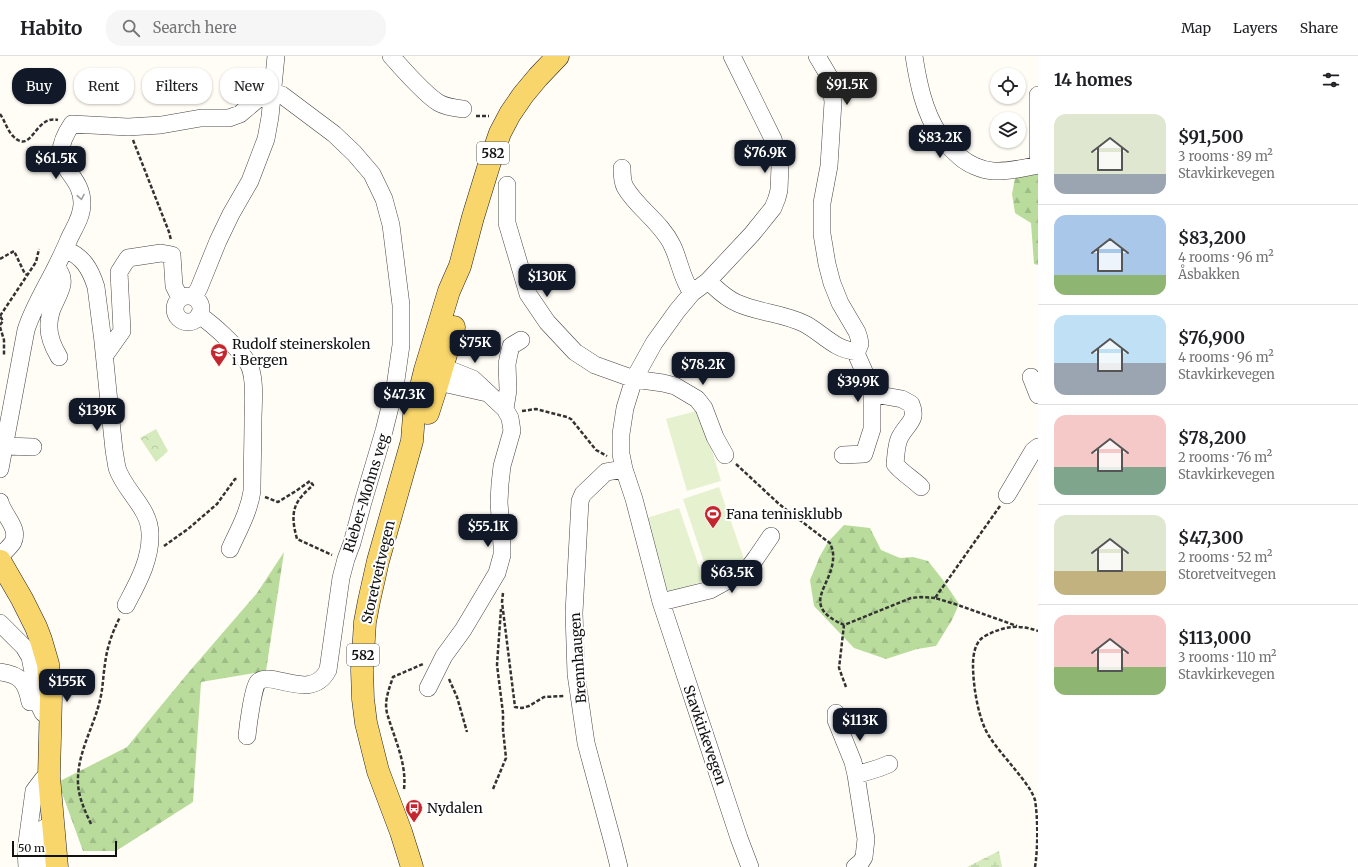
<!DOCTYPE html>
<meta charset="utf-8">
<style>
:root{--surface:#fff;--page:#f6f6f6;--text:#202124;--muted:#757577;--line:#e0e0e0;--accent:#111827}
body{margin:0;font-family:Merriweather,serif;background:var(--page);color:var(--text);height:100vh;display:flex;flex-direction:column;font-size:15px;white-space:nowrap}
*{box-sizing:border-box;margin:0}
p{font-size:13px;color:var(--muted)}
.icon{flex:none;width:22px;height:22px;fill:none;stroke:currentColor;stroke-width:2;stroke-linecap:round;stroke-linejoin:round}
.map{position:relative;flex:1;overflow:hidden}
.side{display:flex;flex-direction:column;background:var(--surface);width:320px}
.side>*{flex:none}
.hud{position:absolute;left:12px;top:12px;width:380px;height:36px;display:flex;gap:8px}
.controls{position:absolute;left:990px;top:12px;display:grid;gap:8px}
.controls a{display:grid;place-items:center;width:36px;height:36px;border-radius:50%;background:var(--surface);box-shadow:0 1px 3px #0004;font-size:20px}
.scale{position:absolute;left:12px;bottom:10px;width:105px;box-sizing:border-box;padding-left:4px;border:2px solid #111;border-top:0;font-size:11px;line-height:14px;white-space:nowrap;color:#111;-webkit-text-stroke:3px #fff;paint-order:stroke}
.price{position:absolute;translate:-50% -34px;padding:0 9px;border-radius:8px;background:var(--accent);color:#fff;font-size:13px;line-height:26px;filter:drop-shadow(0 1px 2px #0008)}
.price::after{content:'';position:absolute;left:50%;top:24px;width:12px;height:9px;margin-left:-6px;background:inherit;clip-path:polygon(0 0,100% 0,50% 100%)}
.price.active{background:#222;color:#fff}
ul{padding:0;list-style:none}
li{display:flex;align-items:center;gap:12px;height:100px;padding:0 16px}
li+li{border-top:1px solid var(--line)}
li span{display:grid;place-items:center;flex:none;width:112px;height:80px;border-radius:12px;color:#555}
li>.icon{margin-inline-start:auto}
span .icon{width:48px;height:48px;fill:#fffc;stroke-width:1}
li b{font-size:17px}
h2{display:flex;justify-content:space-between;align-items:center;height:48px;padding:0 16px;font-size:17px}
.pill{padding:0 14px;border-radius:16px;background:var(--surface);box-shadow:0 1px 3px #0004;font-size:14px;line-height:36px}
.pill.active{background:var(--accent);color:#fff}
header{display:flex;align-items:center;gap:24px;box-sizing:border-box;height:56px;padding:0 20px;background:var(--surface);border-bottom:1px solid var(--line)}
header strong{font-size:19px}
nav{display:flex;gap:22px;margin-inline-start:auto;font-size:14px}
.search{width:280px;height:36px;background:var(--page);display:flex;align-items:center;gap:10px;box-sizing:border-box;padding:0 14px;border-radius:16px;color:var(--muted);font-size:15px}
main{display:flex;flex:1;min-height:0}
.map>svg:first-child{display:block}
.forest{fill:url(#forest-firs)}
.wetland{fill:url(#wetland-marsh)}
.park{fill:url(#park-crowns)}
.pitch{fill:#e6f2cf}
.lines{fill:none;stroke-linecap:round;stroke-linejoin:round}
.minor-casing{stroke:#444;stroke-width:18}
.major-casing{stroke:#222;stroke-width:23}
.path{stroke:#333;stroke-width:2.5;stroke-dasharray:4 2;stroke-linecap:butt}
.minor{stroke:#fff;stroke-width:17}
.major{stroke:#f9d66b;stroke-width:22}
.oneway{stroke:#a0a0a0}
.labels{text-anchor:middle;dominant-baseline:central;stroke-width:4;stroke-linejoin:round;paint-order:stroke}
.shield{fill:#fff;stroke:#585858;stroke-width:1}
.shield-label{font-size:13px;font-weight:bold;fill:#111}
.poi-label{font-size:14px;fill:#111;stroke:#fff;text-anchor:start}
.street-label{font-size:14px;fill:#111;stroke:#fff}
</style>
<header>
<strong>Habito</strong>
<div class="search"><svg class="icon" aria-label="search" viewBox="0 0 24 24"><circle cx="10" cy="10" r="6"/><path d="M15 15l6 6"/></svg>Search here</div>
<nav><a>Map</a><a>Layers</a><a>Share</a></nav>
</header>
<main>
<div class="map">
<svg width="1038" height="811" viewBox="0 0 1038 811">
<defs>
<pattern id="forest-firs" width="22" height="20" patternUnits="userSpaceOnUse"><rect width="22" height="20" fill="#b9dc9c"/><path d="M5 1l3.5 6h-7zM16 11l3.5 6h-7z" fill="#9ebc85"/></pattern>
<pattern id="wetland-marsh" width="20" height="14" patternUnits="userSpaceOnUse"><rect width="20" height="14" fill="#d5ebbd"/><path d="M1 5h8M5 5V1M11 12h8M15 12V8" fill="none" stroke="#b6c8a1"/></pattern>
<pattern id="park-crowns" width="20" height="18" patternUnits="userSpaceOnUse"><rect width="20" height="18" fill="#d5ebbd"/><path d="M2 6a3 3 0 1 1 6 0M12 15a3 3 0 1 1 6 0" fill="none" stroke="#b6c8a1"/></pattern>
</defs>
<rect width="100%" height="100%" fill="#fffdf5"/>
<path class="forest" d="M1038 114V209L1034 208 1031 167 1015 157 1012 138 1015 122Z
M844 469 870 472 881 494 900 502 913 501 928 505 943 524 959 548 952 564 936 590 917 593 886 603 854 592 814 550 810 524 820 500 828 486Z
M284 496 266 615 201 626 193 746 116 795H83L58 726 127 691 188 617 257 537Z"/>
<path class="wetland" d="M999 795 1002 811H967Z"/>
<path class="park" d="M156 373 168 395 156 406 140 382Z"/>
<path class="pitch" d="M700 354 721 425 687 435 666 363Z
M719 431 744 503 707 515 683 443Z
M679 452 704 525 668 537 643 463Z"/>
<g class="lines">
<defs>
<path id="minor" d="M391 0C404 14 424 38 439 47 446 51 455 52 463 53
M732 0 773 83 780 110 779 134 777 142 773 152 752 178 708 225 692 237 677 255 654 287 634 323 625 352 621 378V398L624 413 634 443 661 546 739 782 750 811
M914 0C918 26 924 56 939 78 944 87 952 94 960 101 968 108 981 114 993 115 1008 116 1024 112 1038 109
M1038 39V100
M622 112C622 119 622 125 625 131 637 152 661 166 672 189 680 205 681 222 692 237
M507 129V167L528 238 547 266 575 296 595 309 634 323 663 327 675 330 697 343 704 352 715 381 725 399
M65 193C83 201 90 212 96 231 101 266 105 301 108 336 110 356 112 375 114 394 115 400 116 406 117 412 125 436 150 452 150 478 151 504 137 528 126 549
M56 212C71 225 55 242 51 256 50 260 49 264 49 268 48 280 53 291 59 301
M708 225C717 233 725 242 737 247 759 257 783 257 805 268 822 277 835 294 855 295L858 293 860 288 859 282 857 276 840 247 832 227 827 208 822 178V147L829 110 833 46 830 22 817 0
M175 253a13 13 0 1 1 26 0a13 13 0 1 1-26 0Z
M194 241 199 232 218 185 231 158 250 125 266 83 270 61 276 0
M199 259C214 269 241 294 249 309 256 323 253 349 253 364 253 388 252 412 252 435 249 456 238 475 230 493
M105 299 122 275 119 216 128 202 161 197 172 199 174 230 180 242
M430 319 438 326 487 337
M1031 321 1038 339
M874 338 902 343 911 348C918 365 907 367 900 381 896 388 896 400 895 408 902 417 913 423 921 431
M505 353 508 334 507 308 509 298 511 290 521 284
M5 390 33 391
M843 399 864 398 872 373V341L874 338 855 295
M0 413 26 274C33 252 45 233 55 213 60 203 65 193 69 183 74 172 82 161 82 148 83 114 42 112 72 68L128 71 161 69 201 62H229L240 58 259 42 272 36 282 39 334 78 354 97 372 118 384 143 391 169 401 249V289L395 331 384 375 363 446 352 487 346 503 341 522 328 614C311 647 271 613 258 626 253 631 248 670 247 680
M1007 439 1033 395 1038 391
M0 446C3 459 20 472 13 486 10 491 4 496 0 500
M661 546 710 534 721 528 750 510 756 502 771 480
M0 567 24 591 30 601 40 651 43 657
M0 616C21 619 26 626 30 646
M428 632 444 600 463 574 497 517 502 499V490L499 446 500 428 502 410 512 375 510 362 505 353 473 323 443 311 431 313
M836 657V664L853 706 856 719 866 783 864 801 861 806 855 811
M856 719 879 712 889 708
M27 811 26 794 34 735 43 723 49 721
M40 811C39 802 35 780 42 774 44 771 50 770 53 769
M619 811 613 787 586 687 576 618 574 557 580 445 583 438 606 416 624 413"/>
<path id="major" d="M428 357 438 326 454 271
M0 505 22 543 36 571 41 584 48 608 51 641 49 721 57 811
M412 811 401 776 378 715 366 667 363 643 362 614 365 566 369 545 378 505 412 385 414 359 425 314 449 235 460 210 473 161 489 109 500 77 510 58 523 39 538 21 558 0"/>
</defs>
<use href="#minor" class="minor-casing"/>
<use href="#major" class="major-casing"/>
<path class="path" d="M0 58C5 65 7 74 13 80 32 100 35 58 58 64
M476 60H489
M133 84 169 176 171 184
M0 203 14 195 25 218 28 219
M0 260 36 206 39 193
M0 269 3 265 0 260
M0 271 4 284V300
M522 355 536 353 567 361 571 363 596 394 607 400
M736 408 779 448 831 488C831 491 833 494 833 497 836 529 796 548 844 569
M265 441 278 446 296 435 310 425 313 429C309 433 305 436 302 440 290 453 293 468 297 483L332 499
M1000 450 935 542 955 548 1017 570
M164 490 188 473 217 448 235 423H238
M503 537 502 546 515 651 522 652 529 650 544 641 564 640
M449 623 457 641 467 676
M846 631 839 612 844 569 911 542 921 541 935 542
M404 733C407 707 394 682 387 657 384 645 389 633 393 621L423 608
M493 733 506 702 503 674V657L497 609 501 553
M91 768C84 753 77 738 78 721 79 694 94 670 100 644 103 632 103 620 105 608 107 591 112 577 120 561
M1035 811C1038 792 1038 763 1035 744 1031 732 1021 721 1013 711 1005 701 996 691 989 680 978 663 973 629 973 609 973 599 975 585 985 580 1004 570 1018 568 1038 575"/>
<use href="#minor" class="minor"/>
<use href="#major" class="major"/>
</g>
<defs><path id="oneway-chevron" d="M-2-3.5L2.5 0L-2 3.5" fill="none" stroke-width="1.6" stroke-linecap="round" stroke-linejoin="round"/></defs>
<use class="oneway" href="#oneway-chevron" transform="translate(81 141) rotate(79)"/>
<defs>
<symbol id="school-pin" viewBox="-11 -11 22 30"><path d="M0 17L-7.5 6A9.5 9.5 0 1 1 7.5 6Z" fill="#c4262e" stroke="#fff"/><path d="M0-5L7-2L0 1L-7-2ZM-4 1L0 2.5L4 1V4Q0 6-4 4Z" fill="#fff"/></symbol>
<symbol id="stadium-pin" viewBox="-11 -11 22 30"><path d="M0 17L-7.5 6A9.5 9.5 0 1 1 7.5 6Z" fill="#c4262e" stroke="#fff"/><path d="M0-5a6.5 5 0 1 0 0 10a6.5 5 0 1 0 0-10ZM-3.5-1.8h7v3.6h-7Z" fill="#fff"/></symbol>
<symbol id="bus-pin" viewBox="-11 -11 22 30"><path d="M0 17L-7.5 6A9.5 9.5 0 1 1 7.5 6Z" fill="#c4262e" stroke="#fff"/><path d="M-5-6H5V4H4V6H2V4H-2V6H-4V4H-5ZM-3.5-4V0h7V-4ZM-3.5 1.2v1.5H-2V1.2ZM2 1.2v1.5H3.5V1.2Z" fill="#fff"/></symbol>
</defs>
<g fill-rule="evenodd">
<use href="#school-pin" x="209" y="286" width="20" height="27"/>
<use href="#stadium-pin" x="703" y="448" width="20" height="27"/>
<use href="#bus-pin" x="404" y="742" width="20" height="27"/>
</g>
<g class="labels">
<g class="shield">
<rect x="477" y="86" width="32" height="22" rx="3"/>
<rect x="347" y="588" width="32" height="22" rx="3"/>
</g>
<g class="shield-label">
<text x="493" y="97">582</text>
<text x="363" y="599">582</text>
</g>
<g class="poi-label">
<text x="232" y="288">Rudolf steinerskolen<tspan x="232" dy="16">i Bergen</tspan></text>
<text x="726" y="458">Fana tennisklubb</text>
<text x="427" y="752">Nydalen</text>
</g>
<g class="street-label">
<text transform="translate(366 437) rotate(-73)">Rieber-Mohns veg</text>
<text transform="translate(378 516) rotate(-77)">Storetveitvegen</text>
<text transform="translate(578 602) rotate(-94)">Brennhaugen</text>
<text transform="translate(705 679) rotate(71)">Stavkirkevegen</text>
</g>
</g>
</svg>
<div class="controls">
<a><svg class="icon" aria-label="locate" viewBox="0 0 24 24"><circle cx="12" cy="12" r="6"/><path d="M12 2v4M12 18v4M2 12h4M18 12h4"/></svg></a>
<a><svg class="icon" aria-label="layers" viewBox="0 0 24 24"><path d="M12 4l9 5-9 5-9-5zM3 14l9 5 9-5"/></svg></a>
</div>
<div class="scale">50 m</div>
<b class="price active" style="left:847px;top:50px">$91.5K</b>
<b class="price" style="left:940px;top:103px">$83.2K</b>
<b class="price" style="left:765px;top:118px">$76.9K</b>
<b class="price" style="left:56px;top:124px">$61.5K</b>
<b class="price" style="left:547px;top:242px">$130K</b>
<b class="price" style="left:475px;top:308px">$75K</b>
<b class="price" style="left:703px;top:330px">$78.2K</b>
<b class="price" style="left:858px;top:347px">$39.9K</b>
<b class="price" style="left:404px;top:360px">$47.3K</b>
<b class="price" style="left:97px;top:376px">$139K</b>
<b class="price" style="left:488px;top:492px">$55.1K</b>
<b class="price" style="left:732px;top:538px">$63.5K</b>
<b class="price" style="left:67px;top:647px">$155K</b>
<b class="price" style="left:860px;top:686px">$113K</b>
<div class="hud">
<a class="pill active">Buy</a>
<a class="pill">Rent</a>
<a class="pill">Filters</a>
<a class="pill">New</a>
</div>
</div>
<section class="side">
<h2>14 homes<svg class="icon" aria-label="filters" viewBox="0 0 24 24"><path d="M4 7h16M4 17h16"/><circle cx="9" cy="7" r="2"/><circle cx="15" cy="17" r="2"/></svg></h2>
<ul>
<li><span style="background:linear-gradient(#dfe7d0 75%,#9aa5b1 0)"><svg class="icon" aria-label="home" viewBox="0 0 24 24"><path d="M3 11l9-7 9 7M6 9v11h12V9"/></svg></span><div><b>$91,500</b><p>3 rooms · 89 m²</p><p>Stavkirkevegen</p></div></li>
<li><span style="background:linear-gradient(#a9c7e8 75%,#8fb573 0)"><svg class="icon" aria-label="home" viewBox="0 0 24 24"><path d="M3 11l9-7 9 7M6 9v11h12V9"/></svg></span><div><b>$83,200</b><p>4 rooms · 96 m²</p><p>Åsbakken</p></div></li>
<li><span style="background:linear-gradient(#bfe0f5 60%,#9aa5b1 0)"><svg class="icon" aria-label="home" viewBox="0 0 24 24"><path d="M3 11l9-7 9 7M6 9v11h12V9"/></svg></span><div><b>$76,900</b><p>4 rooms · 96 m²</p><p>Stavkirkevegen</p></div></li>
<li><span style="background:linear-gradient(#f6c9c9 65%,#7fa58c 0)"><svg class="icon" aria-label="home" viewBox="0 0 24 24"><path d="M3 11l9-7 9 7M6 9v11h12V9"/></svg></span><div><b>$78,200</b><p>2 rooms · 76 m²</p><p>Stavkirkevegen</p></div></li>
<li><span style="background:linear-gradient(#dfe7d0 70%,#c2b280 0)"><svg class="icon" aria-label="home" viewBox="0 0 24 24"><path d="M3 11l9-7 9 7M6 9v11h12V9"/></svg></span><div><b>$47,300</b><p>2 rooms · 52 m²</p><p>Storetveitvegen</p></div></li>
<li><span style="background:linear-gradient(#f6c9c9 65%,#8fb573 0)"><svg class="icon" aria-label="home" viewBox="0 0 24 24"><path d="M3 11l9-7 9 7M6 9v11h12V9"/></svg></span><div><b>$113,000</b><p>3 rooms · 110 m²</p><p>Stavkirkevegen</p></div></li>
</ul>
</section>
</main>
